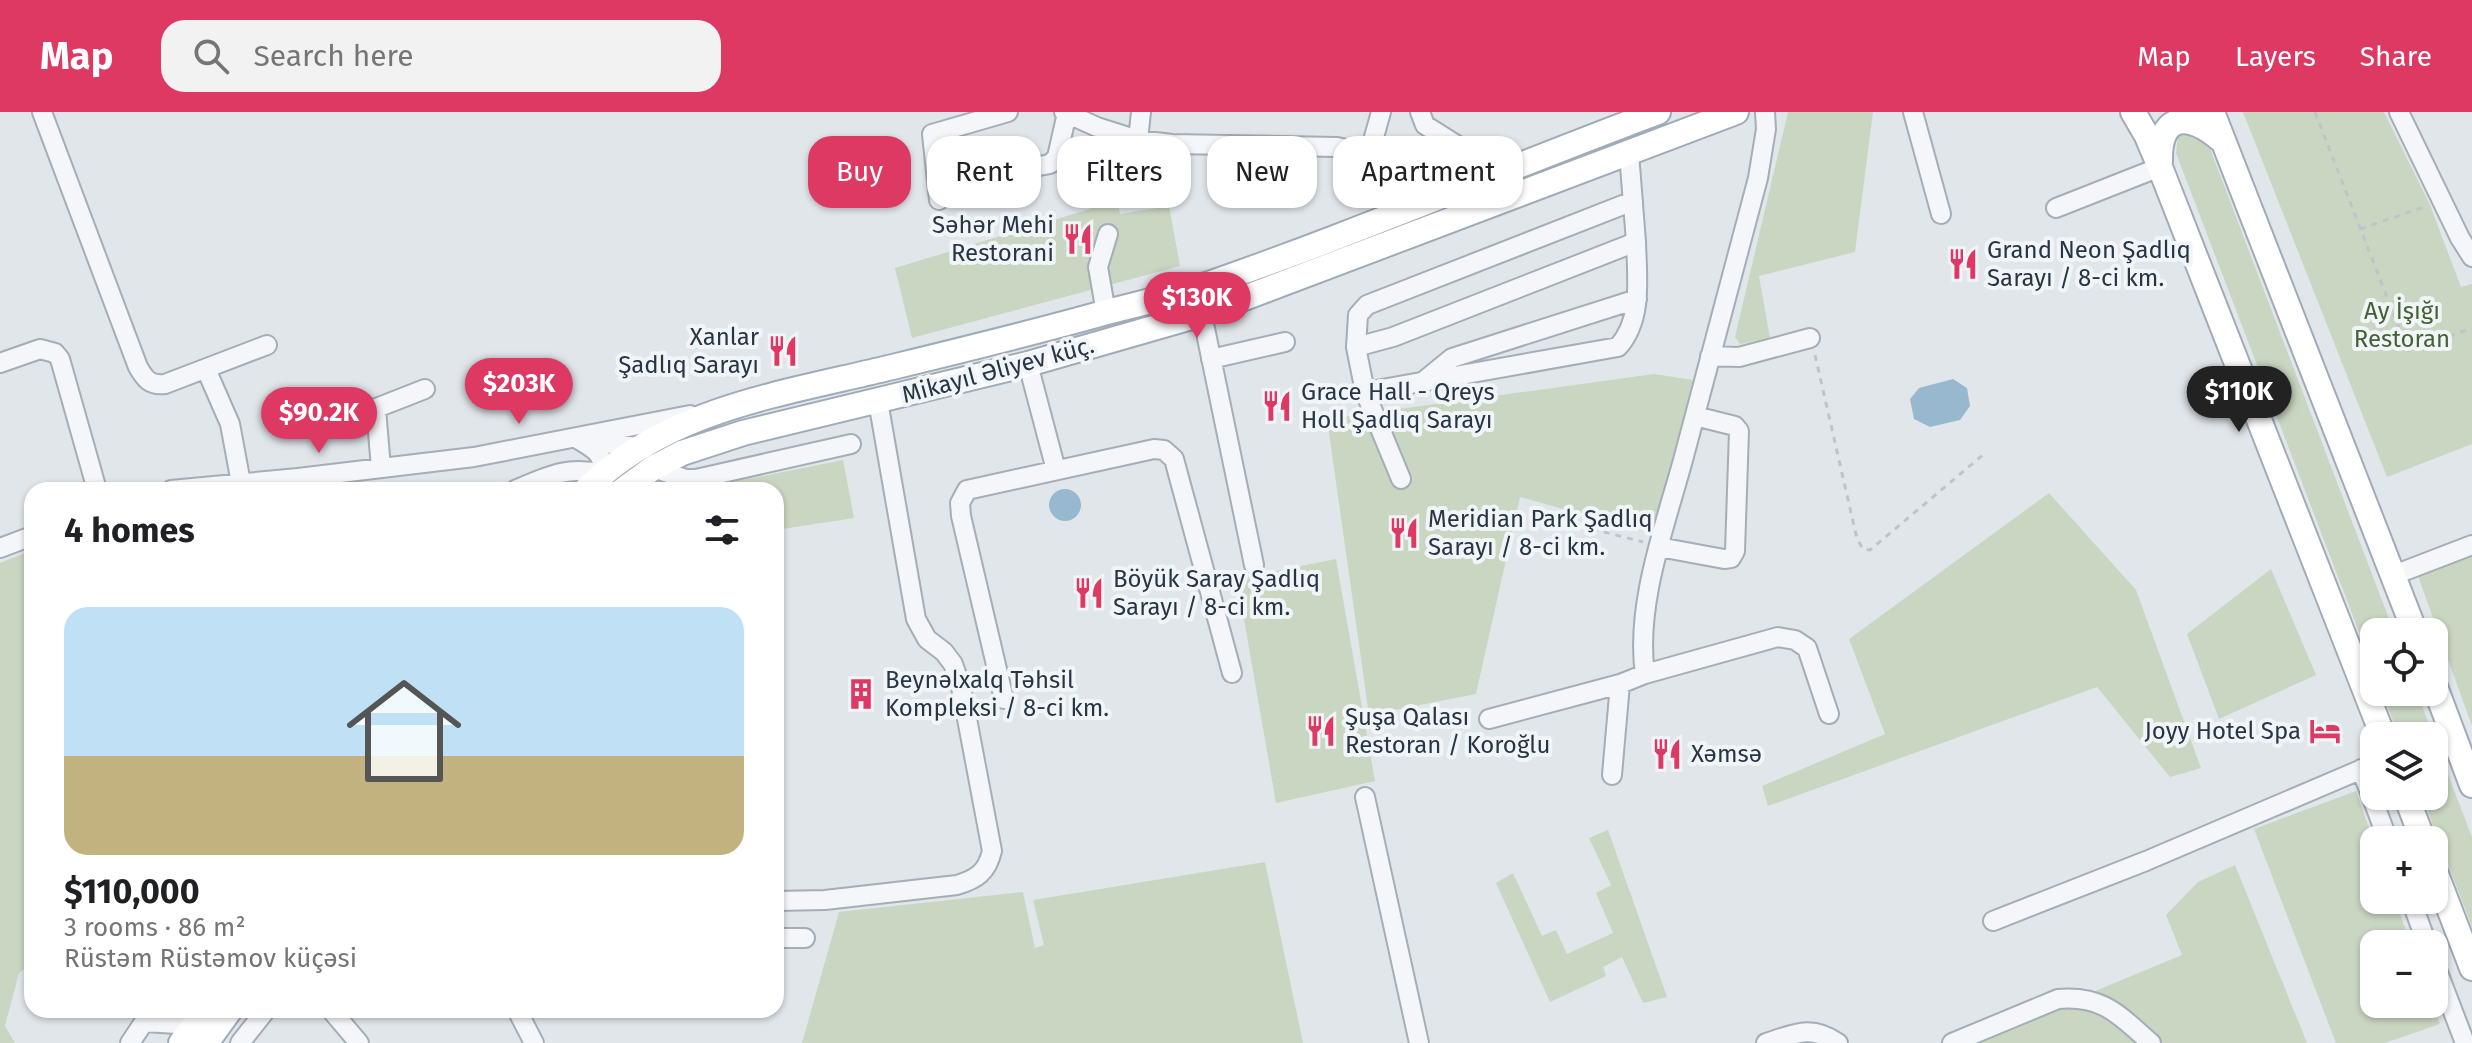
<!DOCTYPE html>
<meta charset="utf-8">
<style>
:root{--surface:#fff;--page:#f2f2f2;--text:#202124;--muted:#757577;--line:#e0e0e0;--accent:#dd3962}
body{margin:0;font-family:"Fira Sans",sans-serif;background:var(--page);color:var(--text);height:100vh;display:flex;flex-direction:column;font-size:30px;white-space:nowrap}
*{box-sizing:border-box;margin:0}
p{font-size:26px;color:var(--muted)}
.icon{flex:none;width:44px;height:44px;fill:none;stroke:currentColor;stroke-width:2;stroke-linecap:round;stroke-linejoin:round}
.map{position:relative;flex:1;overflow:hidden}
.sheet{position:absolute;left:24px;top:370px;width:760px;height:536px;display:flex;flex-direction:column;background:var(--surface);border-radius:24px;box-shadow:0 2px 6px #0004}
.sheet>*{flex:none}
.top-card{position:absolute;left:808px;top:24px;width:760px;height:72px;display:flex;gap:16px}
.tools{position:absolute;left:2360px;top:506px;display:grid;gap:16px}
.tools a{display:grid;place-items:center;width:88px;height:88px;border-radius:16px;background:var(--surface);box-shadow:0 2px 6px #0004;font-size:40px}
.price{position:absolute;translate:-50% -68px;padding:0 18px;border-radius:28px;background:var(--accent);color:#fff;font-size:26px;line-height:52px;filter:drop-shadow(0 2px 4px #0008)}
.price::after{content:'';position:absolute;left:50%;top:48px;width:24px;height:18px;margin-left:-12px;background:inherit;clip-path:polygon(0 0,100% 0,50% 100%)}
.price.on{background:#222;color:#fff}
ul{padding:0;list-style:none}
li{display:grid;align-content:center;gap:16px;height:424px;padding:0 40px}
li+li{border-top:2px solid var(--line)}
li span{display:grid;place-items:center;height:248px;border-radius:24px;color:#555}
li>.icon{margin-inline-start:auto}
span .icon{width:144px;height:144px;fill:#fffc;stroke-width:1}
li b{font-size:34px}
h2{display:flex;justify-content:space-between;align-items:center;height:96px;padding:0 40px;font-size:34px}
.tag{padding:0 28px;border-radius:24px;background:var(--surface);box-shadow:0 2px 6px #0004;font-size:28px;line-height:72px}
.tag.on{background:var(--accent);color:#fff}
header{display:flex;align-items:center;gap:48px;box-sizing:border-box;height:112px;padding:0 40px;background:var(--accent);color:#fff}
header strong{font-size:38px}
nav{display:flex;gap:44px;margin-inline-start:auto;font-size:28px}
.search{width:560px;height:72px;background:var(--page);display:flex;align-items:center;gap:20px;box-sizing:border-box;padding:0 28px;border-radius:24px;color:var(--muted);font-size:30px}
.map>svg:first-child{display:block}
.green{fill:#c9d6c1}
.water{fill:#98b8cf}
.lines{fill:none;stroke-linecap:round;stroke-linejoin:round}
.minor-casing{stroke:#a5adb6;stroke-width:22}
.major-casing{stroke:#9facb8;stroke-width:28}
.path{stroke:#bfc4ca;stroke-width:3;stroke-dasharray:6 6;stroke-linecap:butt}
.minor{stroke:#f4f6f9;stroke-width:18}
.major{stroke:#fff;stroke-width:24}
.labels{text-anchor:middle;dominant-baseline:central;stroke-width:8;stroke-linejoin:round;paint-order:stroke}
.poi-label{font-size:24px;fill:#273545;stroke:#f1f5f8;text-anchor:start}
.park-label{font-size:24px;fill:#416233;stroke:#f1f5f8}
.street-label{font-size:24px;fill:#273545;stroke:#f1f5f8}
</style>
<header>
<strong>Map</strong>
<div class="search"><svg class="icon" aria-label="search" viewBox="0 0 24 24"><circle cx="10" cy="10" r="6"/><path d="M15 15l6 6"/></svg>Search here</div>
<nav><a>Map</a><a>Layers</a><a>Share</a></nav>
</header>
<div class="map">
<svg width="2472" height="931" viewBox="0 0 2472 931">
<rect width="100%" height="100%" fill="#e1e6eb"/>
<path class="green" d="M1788 0H1873L1855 140 1759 164 1770 226 1740 232 1735 225Z
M2243 0H2384L2430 93 2461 175 2472 172V332L2387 365Z
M2185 18 2206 26 2394 520H2374V559L2176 41 2178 24Z
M1111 62 1120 102 1169 94 1180 154 912 226 895 156 1090 97 1087 66Z
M1654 262 1693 268 1652 422 1520 385 1476 582 1369 603 1327 307Z
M843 348 854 406 776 418V378H693Z
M2049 381 2136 478 2201 656 2170 665 2097 575 1768 694 1762 674 1885 622 1849 527Z
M32 438V851L19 861 5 914 15 931H0V451Z
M2472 443V614L2418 464Z
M1336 447 1375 669 1276 691 1237 467Z
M2271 457 2316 563 2219 607 2187 522Z
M2382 580H2417L2433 624H2399Z
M2434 626 2472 725V815L2422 684H2434Z
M2356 679 2374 730V788H2395L2411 832H2374V892H2433L2440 912 2385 931H2336L2254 717Z
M1608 718 1667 885 1643 891 1622 845 1603 855 1606 864 1550 890 1496 771 1513 761 1542 824 1556 818 1567 842 1613 821 1596 781 1611 773 1589 726Z
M1265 750 1303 931H802L839 800 1023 780 1035 836 1044 833 1033 788Z
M2235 753 2307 931H1970L2182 843 2166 803 2198 770Z"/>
<path class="water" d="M1953 267 1967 276 1970 294 1960 308 1930 315 1914 307 1910 287 1919 276Z
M1049 393a16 16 0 1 1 32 0a16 16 0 1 1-32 0Z"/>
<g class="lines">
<defs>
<path id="minor" d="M42 0 138 255C145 267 150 274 165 272L267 233
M1064 0 1097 15 1138 28 1172 32 1337 35 1369 43 1391 69 1417 94
M1420 0 1425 13 1463 37 1475 70
M1913 0 1941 102
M2399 0 2460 126 2472 145
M1138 28 1141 0
M1369 43 1381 0
M1023 57 1050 52 1057 45 1067 1
M939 88 932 22 1008 0
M2056 96 2160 55
M1106 201 1098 155 1108 122
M1202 202 1254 453
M1356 235 1358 203 1367 193 1633 89
M1710 244 1739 245 1810 226
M1211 247 1285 230
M0 251 40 237 55 241 60 247 97 378
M1028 252 1056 358
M206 257 230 312 241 371
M1425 268 1452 246 1637 187
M1365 280 1618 235C1643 208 1637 165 1636 130
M376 297 381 356
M333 313 425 277
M583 328 645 336
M653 356 686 367H696L851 332
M1401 367 1365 280 1356 235 1393 225 1636 130 1629 41
M171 378 298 366 474 345 690 303
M515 378C546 365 567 353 602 362 606 343 594 337 579 328
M1659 435 1724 447 1731 446 1735 439 1739 319 1735 314 1695 304
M0 436 32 424
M2394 463 2472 433
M1645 562C1635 494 1665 414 1683 348 1708 254 1733 160 1758 66L1766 17 1765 0
M1004 587 961 404 960 391 967 378 1154 337 1164 338 1174 347 1232 561
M1489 607 1620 572
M2361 657 2388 728
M1612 663 1620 572 1645 562 1778 525 1795 528 1807 536 1829 602
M1365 685 1419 931
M2411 788 2427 832
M776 789 825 788 957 773C977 767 987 760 992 739L961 575 953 552 944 540 927 527 916 507 878 289
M1993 809 2146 749 2374 652
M776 826H805
M2434 850 2465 931
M331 898 359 931
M517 898 534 931
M130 931 144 910 194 913
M240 931 266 898
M1766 931C1794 922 1811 912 1838 931
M1952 931 2058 887C2103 883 2119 903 2151 931"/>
<path id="major" d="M2133 0 2147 24 2160 55 2383 624
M2212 0 2415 520
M2160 49C2159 1 2189 0 2220 27
M586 378C663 299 780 282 884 257 958 239 1033 221 1107 200 1137 192 1170 185 1200 175 1354 122 1505 57 1658 0
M623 378 653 356 682 341 743 321 1028 252 1202 202 1736 0
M2434 572 2472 673
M2406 684 2423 728
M2434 757 2472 856
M181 931 205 898
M206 931 230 898"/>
</defs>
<use href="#minor" class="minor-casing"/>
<use href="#major" class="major-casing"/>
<path class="path" d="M2315 0 2408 239 2472 216
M2360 117 2424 95
M1815 243 1857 427 1863 437 1870 438 1984 342
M1534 402 1643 430"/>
<use href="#minor" class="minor"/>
<use href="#major" class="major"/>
</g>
<defs>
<symbol id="restaurant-bare" viewBox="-9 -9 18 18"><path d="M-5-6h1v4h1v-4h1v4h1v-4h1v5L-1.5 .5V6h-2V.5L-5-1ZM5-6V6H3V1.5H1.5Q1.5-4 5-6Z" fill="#dd3962" stroke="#f1f5f8" stroke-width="2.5" paint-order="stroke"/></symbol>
<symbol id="building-bare" viewBox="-9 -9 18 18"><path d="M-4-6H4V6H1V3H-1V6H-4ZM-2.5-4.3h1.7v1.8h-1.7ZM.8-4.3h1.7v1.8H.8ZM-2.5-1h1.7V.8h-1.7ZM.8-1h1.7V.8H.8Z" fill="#dd3962" stroke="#f1f5f8" stroke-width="2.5" paint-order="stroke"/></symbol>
<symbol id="hotel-bare" viewBox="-9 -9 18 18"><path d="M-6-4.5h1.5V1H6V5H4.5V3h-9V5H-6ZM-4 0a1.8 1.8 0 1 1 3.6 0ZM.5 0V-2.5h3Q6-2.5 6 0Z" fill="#dd3962" stroke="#f1f5f8" stroke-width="2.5" paint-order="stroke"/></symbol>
</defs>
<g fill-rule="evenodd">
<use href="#restaurant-bare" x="1056" y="105" width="44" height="44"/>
<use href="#restaurant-bare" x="1941" y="130" width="44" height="44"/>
<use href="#restaurant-bare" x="761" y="217" width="44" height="44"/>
<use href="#restaurant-bare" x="1255" y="272" width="44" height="44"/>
<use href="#restaurant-bare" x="1382" y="399" width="44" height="44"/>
<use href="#restaurant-bare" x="1067" y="459" width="44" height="44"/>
<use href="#building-bare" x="839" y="560" width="44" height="44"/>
<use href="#restaurant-bare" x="1299" y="597" width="44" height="44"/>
<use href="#hotel-bare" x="2303" y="597" width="44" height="44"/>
<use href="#restaurant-bare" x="1645" y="620" width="44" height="44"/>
</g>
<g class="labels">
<g class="poi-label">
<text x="1054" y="113" text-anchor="end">Səhər Mehi<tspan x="1054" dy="28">Restorani</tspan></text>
<text x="1987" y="138">Grand Neon Şadlıq<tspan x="1987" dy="28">Sarayı / 8-ci km.</tspan></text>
<text x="759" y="225" text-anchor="end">Xanlar<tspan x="759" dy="28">Şadlıq Sarayı</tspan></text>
<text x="1301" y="280">Grace Hall - Qreys<tspan x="1301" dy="28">Holl Şadlıq Sarayı</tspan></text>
<text x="1428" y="407">Meridian Park Şadlıq<tspan x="1428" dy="28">Sarayı / 8-ci km.</tspan></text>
<text x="1113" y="467">Böyük Saray Şadlıq<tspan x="1113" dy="28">Sarayı / 8-ci km.</tspan></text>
<text x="885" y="568">Beynəlxalq Təhsil<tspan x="885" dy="28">Kompleksi / 8-ci km.</tspan></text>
<text x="1345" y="605">Şuşa Qalası<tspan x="1345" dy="28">Restoran / Koroğlu</tspan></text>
<text x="2301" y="619" text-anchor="end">Joyy Hotel Spa</text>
<text x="1691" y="642">Xəmsə</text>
</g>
<g class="park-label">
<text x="2402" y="199">Ay İşığı<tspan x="2402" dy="28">Restoran</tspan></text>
</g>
<g class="street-label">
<text transform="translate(998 258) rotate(-15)">Mikayıl Əliyev küç.</text>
</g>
</g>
</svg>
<div class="tools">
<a><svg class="icon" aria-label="locate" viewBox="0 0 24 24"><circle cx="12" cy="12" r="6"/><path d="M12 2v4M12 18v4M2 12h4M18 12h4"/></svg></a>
<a><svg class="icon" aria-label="layers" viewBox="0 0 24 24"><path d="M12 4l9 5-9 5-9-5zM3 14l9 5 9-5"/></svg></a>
<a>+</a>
<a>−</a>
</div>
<b class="price" style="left:1197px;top:228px">$130K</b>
<b class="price" style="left:519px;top:314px">$203K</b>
<b class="price on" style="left:2239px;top:322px">$110K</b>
<b class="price" style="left:319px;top:343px">$90.2K</b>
<div class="top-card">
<a class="tag on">Buy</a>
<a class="tag">Rent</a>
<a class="tag">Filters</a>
<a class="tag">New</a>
<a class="tag">Apartment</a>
</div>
<section class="sheet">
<h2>4 homes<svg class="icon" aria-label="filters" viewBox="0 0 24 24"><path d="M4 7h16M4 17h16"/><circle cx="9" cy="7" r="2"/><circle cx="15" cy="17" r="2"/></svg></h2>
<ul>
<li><span style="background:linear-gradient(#bfe0f5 60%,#c2b280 0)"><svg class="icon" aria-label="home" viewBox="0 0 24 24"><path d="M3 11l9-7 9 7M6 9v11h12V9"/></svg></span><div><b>$110,000</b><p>3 rooms · 86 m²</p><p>Rüstəm Rüstəmov küçəsi</p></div></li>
</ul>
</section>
</div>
